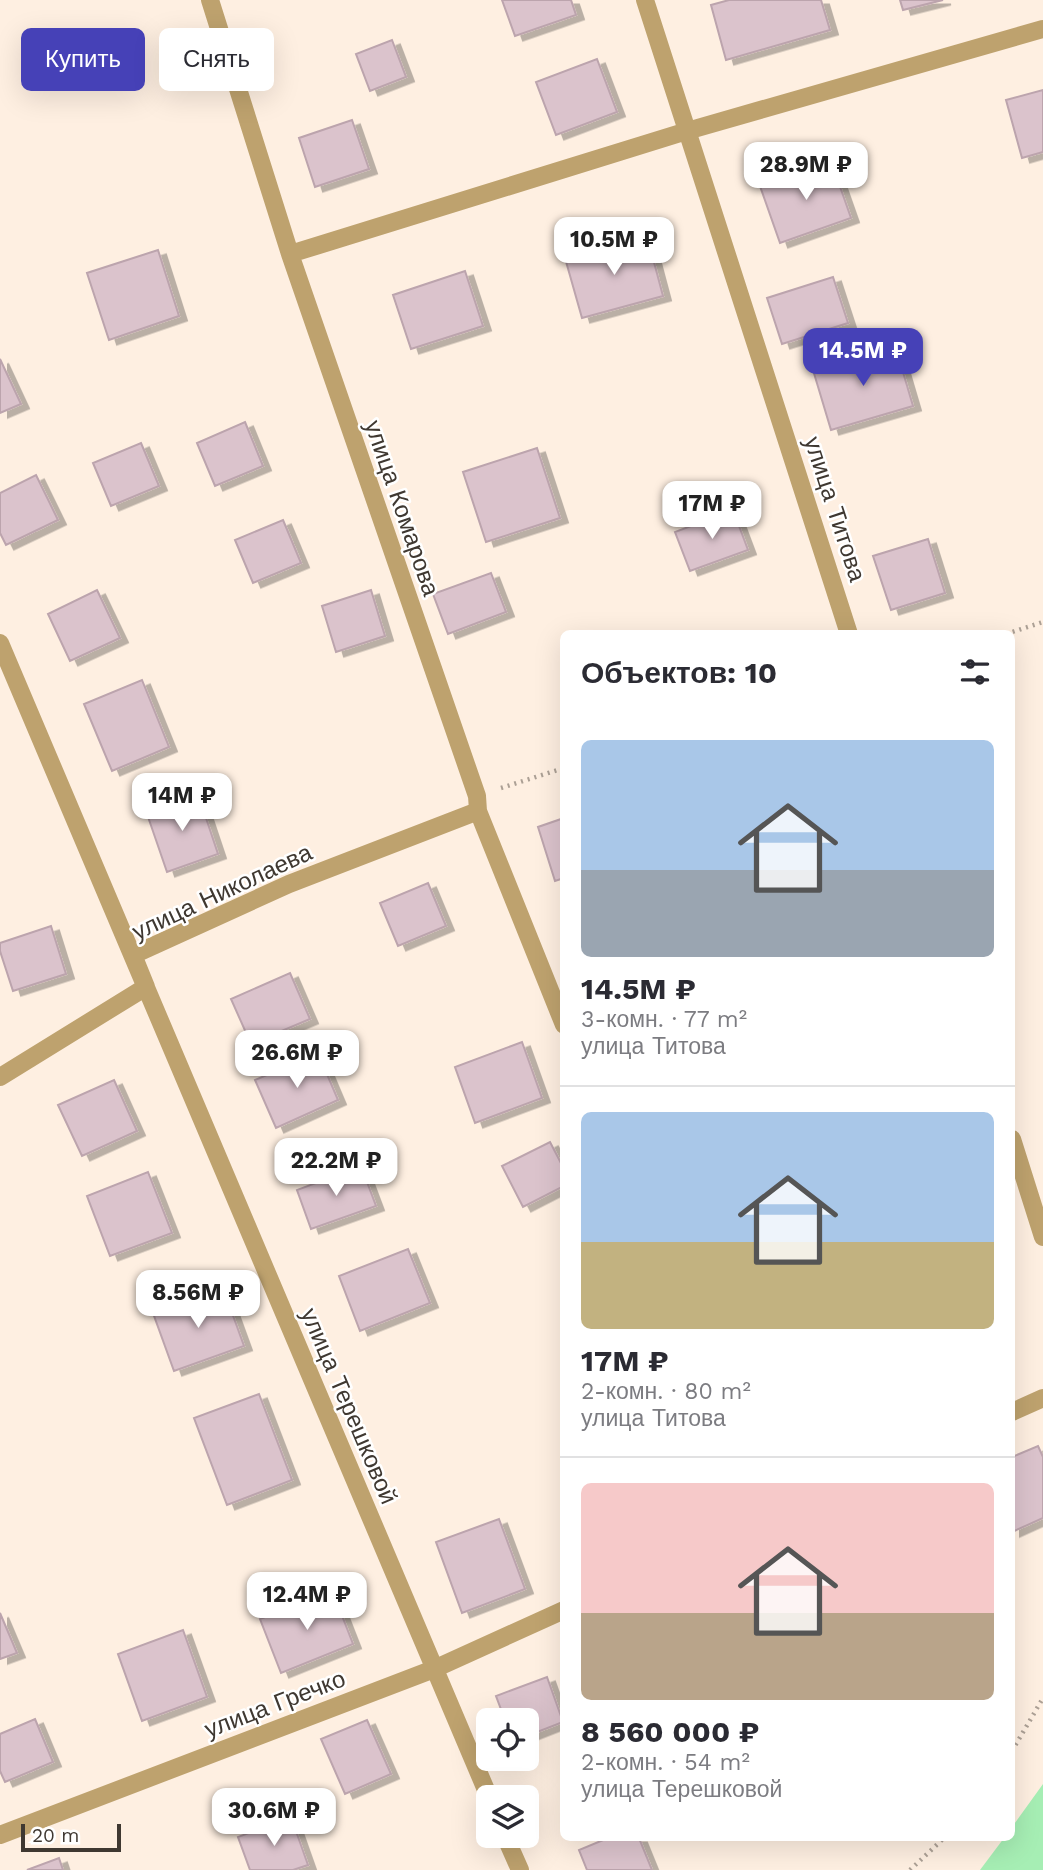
<!DOCTYPE html>
<html lang="ru">
<meta charset="utf-8">
<style>
:root{--surface:#fff;--page:#f2f2f3;--text:#2b2b33;--muted:#7c7c81;--line:#e1e1e2;--accent:#4641b7}
body{margin:0;font-family:"Work Sans",sans-serif;background:var(--page);color:var(--text);height:100vh;display:flex;flex-direction:column;font-size:26px;white-space:nowrap}
*{box-sizing:border-box;margin:0}
p{font-size:23px;color:var(--muted)}
.icon{flex:none;width:38px;height:38px;fill:none;stroke:currentColor;stroke-width:2;stroke-linecap:round;stroke-linejoin:round}
.map{position:relative;flex:1;overflow:hidden}
.panel{position:absolute;left:560px;top:630px;width:455px;height:1211px;display:flex;flex-direction:column;background:var(--surface);border-radius:10px;box-shadow:0 7px 28px #0002}
.panel>*{flex:none}
.hud{position:absolute;left:21px;top:28px;width:434px;height:63px;display:flex;gap:14px}
.buttons{position:absolute;left:476px;top:1708px;display:grid;gap:14px}
.buttons a{display:grid;place-items:center;width:63px;height:63px;border-radius:10px;background:var(--surface);box-shadow:0 7px 28px #0002;font-size:35px}
.scale{position:absolute;left:21px;bottom:18px;width:100px;box-sizing:border-box;padding-left:7px;border:4px solid #3f3831;border-top:0;font-size:19px;line-height:24px;white-space:nowrap;color:#3f3831;-webkit-text-stroke:5px #fff;paint-order:stroke}
.price{position:absolute;translate:-50% -60px;padding:0 16px;border-radius:14px;background:#fff;color:#222;font-size:23px;line-height:46px;filter:drop-shadow(0 2px 4px #0008)}
.price::after{content:'';position:absolute;left:50%;top:42px;width:21px;height:16px;margin-left:-10px;background:inherit;clip-path:polygon(0 0,100% 0,50% 100%)}
.price.selected{background:var(--accent);color:#fff}
ul{padding:0;list-style:none}
li{display:grid;align-content:center;gap:14px;height:371px;padding:0 21px}
li+li{border-top:2px solid var(--line)}
li span{display:grid;place-items:center;height:217px;border-radius:10px;color:#555}
li>.icon{margin-inline-start:auto}
span .icon{width:126px;height:126px;fill:#fffc;stroke-width:1}
li b{font-size:30px}
h2{display:flex;justify-content:space-between;align-items:center;height:84px;padding:0 21px;font-size:30px}
.pill{padding:0 24px;border-radius:10px;background:var(--surface);box-shadow:0 7px 28px #0002;font-size:24px;line-height:63px}
.pill.selected{background:var(--accent);color:#fff}
.map>svg:first-child{display:block}
.green{fill:#a6eeb4}
.building{fill:#dbc3cc;stroke:#bca4ad;stroke-width:2;filter:url(#shadow)}
.lines{fill:none;stroke-linecap:round;stroke-linejoin:round}
.path{stroke:#aca095;stroke-width:4.5;stroke-dasharray:2 5;stroke-linecap:butt}
.minor{stroke:#bea26e;stroke-width:18}
.labels{text-anchor:middle;dominant-baseline:central;stroke-width:5;stroke-linejoin:round;paint-order:stroke}
.street-label{font-size:24px;fill:#3f3831;stroke:#fff}
</style>
<div class="map">
<svg width="1043" height="1870" viewBox="0 0 1043 1870">
<defs>
<filter id="shadow"><feDropShadow dx="8" dy="4.5" stdDeviation="0" flood-color="#0004"/></filter>
</defs>
<rect width="100%" height="100%" fill="#feefe1"/>
<path class="green" d="M1043 1784V1870H980L1004 1838H1012V1827Z"/>
<path class="building" d="M502 0H571L576 15 515 36Z
M729 0H821L830 30 726 60 711 5Z
M900 0H943L903 10Z
M392 40 406 77 370 91 356 54Z
M597 59 617 112 556 135 536 82Z
M1043 90V152L1022 158 1006 100Z
M352 120 369 169 315 187 299 138Z
M831 161 851 218 780 243 760 186Z
M647 236 663 296 582 318 565 258Z
M158 250 179 316 109 340 87 273Z
M465 271 483 326 411 349 393 295Z
M833 277 848 323 782 344 767 298Z
M895 345 913 406 831 430 813 370Z
M0 359 21 404 0 413Z
M245 422 263 466 215 486 197 443Z
M141 443 159 486 111 506 93 463Z
M537 448 560 518 486 542 463 472Z
M36 475 58 520 6 545 0 533V493Z
M733 510 748 550 690 571 675 532Z
M283 520 301 563 253 583 235 540Z
M928 539 945 593 891 610 873 556Z
M491 573 506 612 448 634 433 594Z
M97 590 120 638 70 661 48 614Z
M371 590 385 636 336 652 322 606Z
M142 680 169 747 112 771 84 704Z
M198 794 218 854 167 872 146 811Z
M564 818V878L555 881 538 827Z
M428 883 446 926 398 946 380 903Z
M51 926 66 974 13 991 0 951V943Z
M290 973 310 1019 251 1044 231 999Z
M522 1042 542 1098 475 1123 455 1067Z
M318 1053 338 1100 276 1128 255 1080Z
M114 1080 137 1131 82 1156 58 1105Z
M550 1142 564 1169V1186L523 1207 502 1166Z
M361 1166 376 1206 311 1229 297 1190Z
M148 1172 172 1233 110 1256 87 1196Z
M408 1249 430 1303 360 1331 339 1276Z
M223 1288 244 1346 174 1371 153 1313Z
M259 1394 292 1480 227 1505 194 1418Z
M1038 1446 1043 1457V1518L1012 1532V1457Z
M499 1519 525 1589 462 1613 436 1542Z
M332 1590 353 1644 281 1673 260 1619Z
M0 1613 17 1653 0 1659Z
M183 1630 207 1697 142 1721 118 1654Z
M547 1677 563 1722 527 1736V1720H505L496 1696Z
M35 1719 53 1762 5 1782 0 1771V1734Z
M367 1720 391 1774 345 1794 321 1739Z
M291 1817 308 1865 293 1870H250L238 1837Z
M608 1838H639L652 1870H587L579 1850Z
M59 1858 63 1870H27Z"/>
<g class="lines">
<path class="path" d="M1006 634 1043 622
M501 788 564 768
M1012 1751 1043 1698
M910 1870 944 1838"/>
<path class="minor" d="M210 0 290 254 477 796 478 811 564 1025
M645 0 849 634
M290 254 687 131 1043 29
M0 643 489 1797
M0 1077 146 987 133 955 289 884 478 811
M1012 1139 1043 1237
M1012 1412 1043 1398
M0 1835 434 1669 564 1610
M505 1836 520 1870"/>
</g>
<g class="labels">
<g class="street-label">
<text transform="translate(402 508) rotate(71)">улица Комарова</text>
<text transform="translate(835 509) rotate(72)">улица Титова</text>
<text transform="translate(222 892) rotate(-25)">улица Николаева</text>
<text transform="translate(349 1406) rotate(67)">улица Терешковой</text>
<text transform="translate(275 1704) rotate(-21)">улица Гречко</text>
</g>
</g>
</svg>
<div class="buttons">
<a><svg class="icon" aria-label="locate" viewBox="0 0 24 24"><circle cx="12" cy="12" r="6"/><path d="M12 2v4M12 18v4M2 12h4M18 12h4"/></svg></a>
<a><svg class="icon" aria-label="layers" viewBox="0 0 24 24"><path d="M12 4l9 5-9 5-9-5zM3 14l9 5 9-5"/></svg></a>
</div>
<div class="scale">20 m</div>
<b class="price" style="left:806px;top:202px">28.9M ₽</b>
<b class="price" style="left:614px;top:277px">10.5M ₽</b>
<b class="price selected" style="left:863px;top:388px">14.5M ₽</b>
<b class="price" style="left:712px;top:541px">17M ₽</b>
<b class="price" style="left:182px;top:833px">14M ₽</b>
<b class="price" style="left:297px;top:1090px">26.6M ₽</b>
<b class="price" style="left:336px;top:1198px">22.2M ₽</b>
<b class="price" style="left:198px;top:1330px">8.56M ₽</b>
<b class="price" style="left:307px;top:1632px">12.4M ₽</b>
<b class="price" style="left:274px;top:1848px">30.6M ₽</b>
<div class="hud">
<a class="pill selected">Купить</a>
<a class="pill">Снять</a>
</div>
<section class="panel">
<h2>Объектов: 10<svg class="icon" aria-label="filters" viewBox="0 0 24 24"><path d="M4 7h16M4 17h16"/><circle cx="9" cy="7" r="2"/><circle cx="15" cy="17" r="2"/></svg></h2>
<ul>
<li><span style="background:linear-gradient(#a9c7e8 60%,#9aa5b1 0)"><svg class="icon" aria-label="home" viewBox="0 0 24 24"><path d="M3 11l9-7 9 7M6 9v11h12V9"/></svg></span><div><b>14.5M ₽</b><p>3-комн. · 77 m²</p><p>улица Титова</p></div></li>
<li><span style="background:linear-gradient(#a9c7e8 60%,#c2b280 0)"><svg class="icon" aria-label="home" viewBox="0 0 24 24"><path d="M3 11l9-7 9 7M6 9v11h12V9"/></svg></span><div><b>17M ₽</b><p>2-комн. · 80 m²</p><p>улица Титова</p></div></li>
<li><span style="background:linear-gradient(#f6c9c9 60%,#b9a48a 0)"><svg class="icon" aria-label="home" viewBox="0 0 24 24"><path d="M3 11l9-7 9 7M6 9v11h12V9"/></svg></span><div><b>8 560 000 ₽</b><p>2-комн. · 54 m²</p><p>улица Терешковой</p></div></li>
</ul>
</section>
</div>
